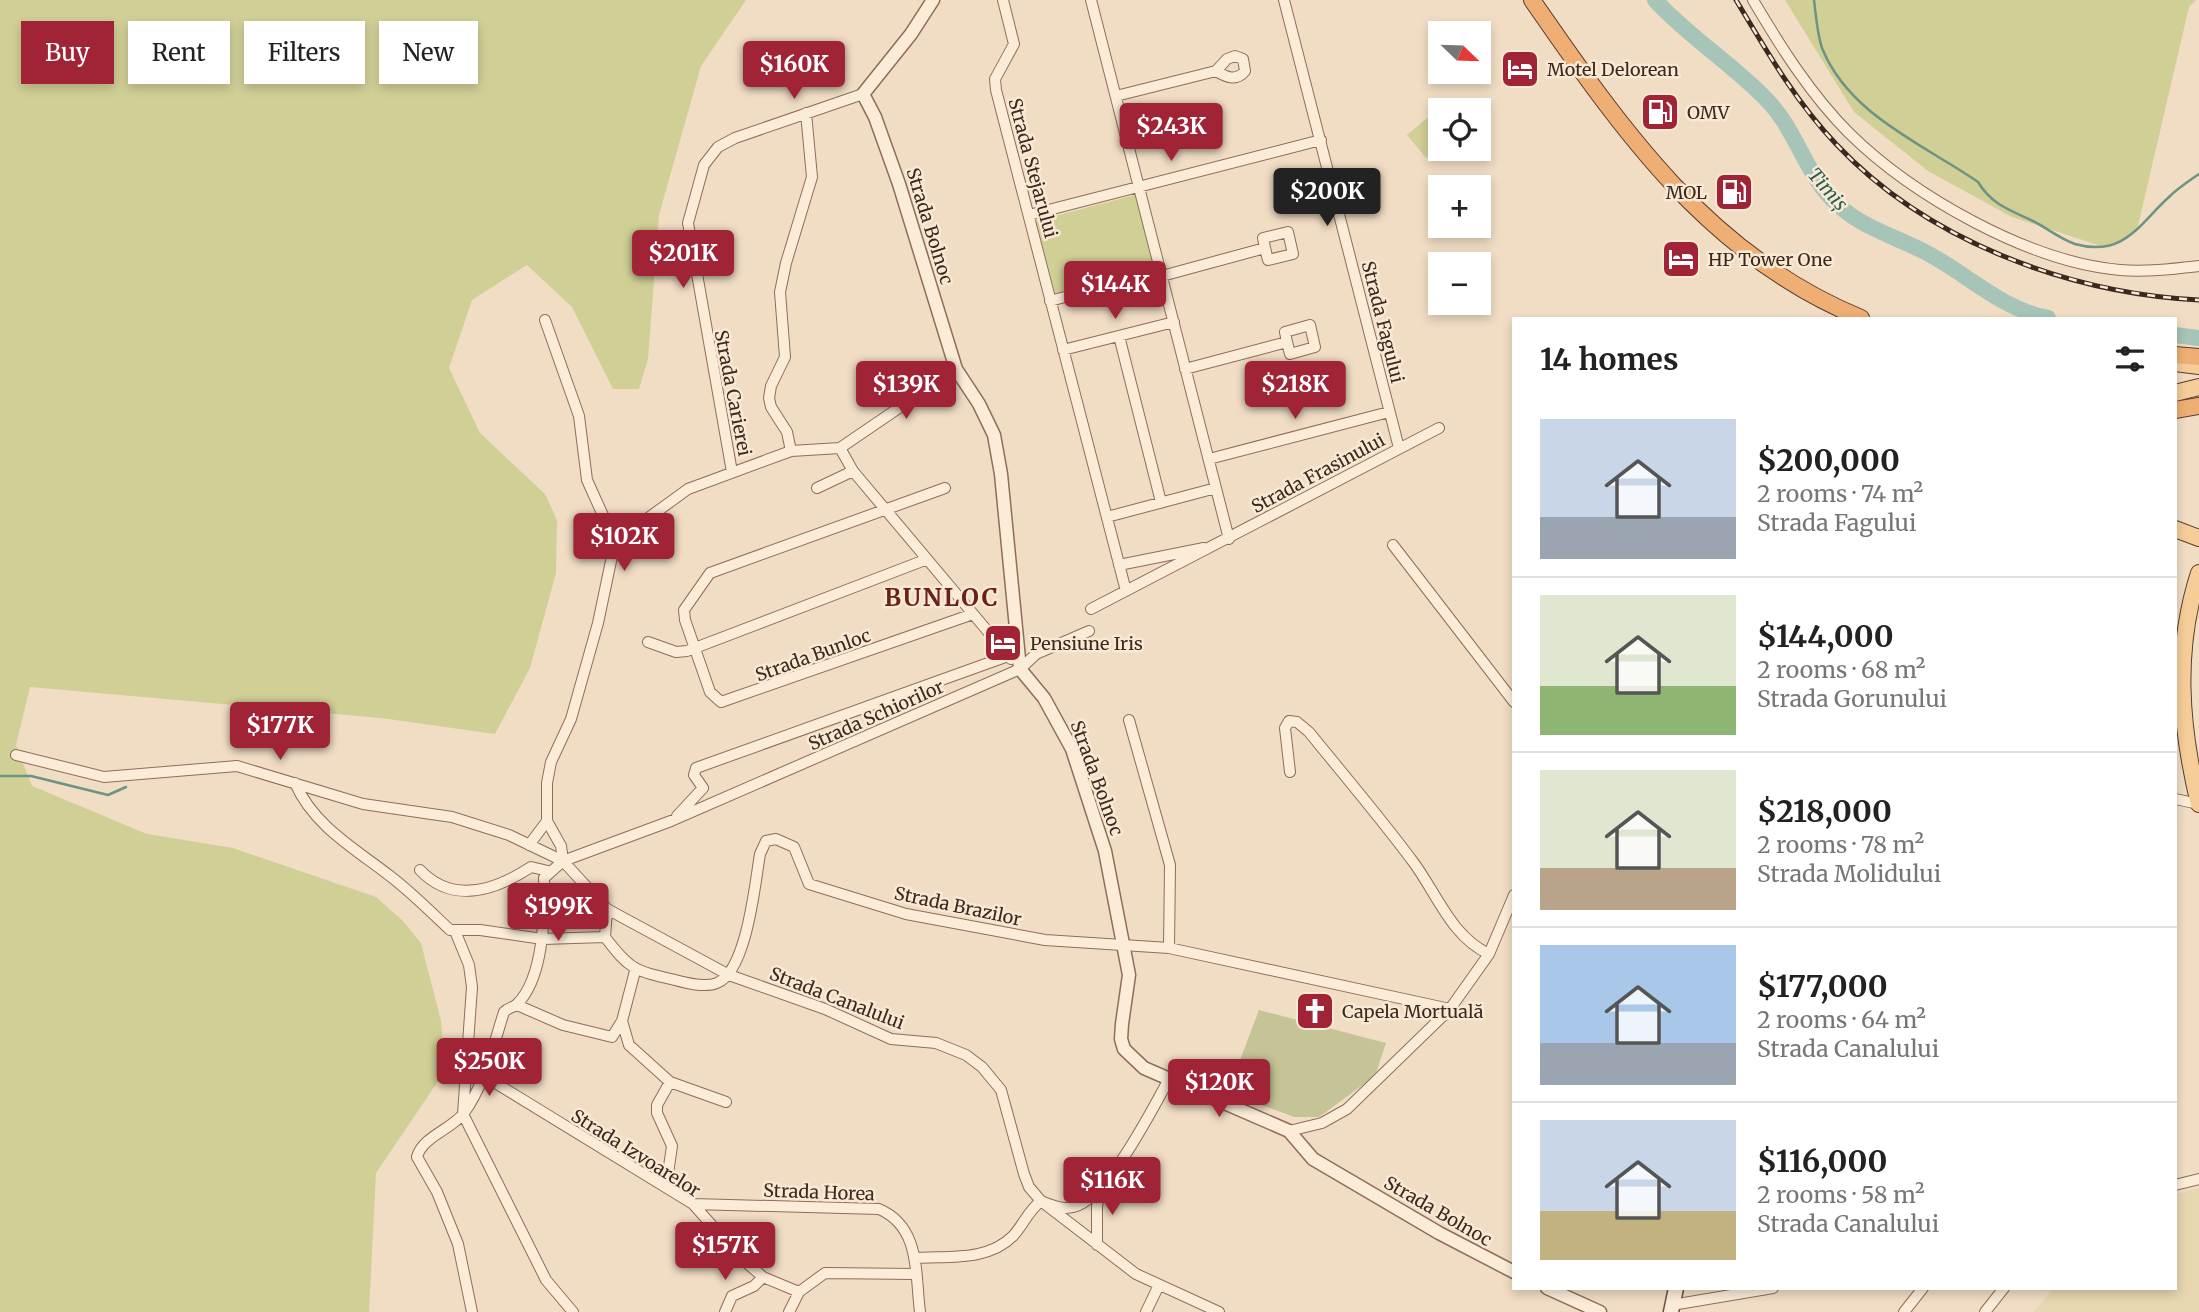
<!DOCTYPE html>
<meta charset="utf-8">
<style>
:root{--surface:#fff;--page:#f6f6f6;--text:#222;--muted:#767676;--line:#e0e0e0;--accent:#a02436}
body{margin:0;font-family:Merriweather,serif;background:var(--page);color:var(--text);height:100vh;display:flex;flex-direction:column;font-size:26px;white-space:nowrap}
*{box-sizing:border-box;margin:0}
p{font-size:23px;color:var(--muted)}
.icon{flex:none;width:38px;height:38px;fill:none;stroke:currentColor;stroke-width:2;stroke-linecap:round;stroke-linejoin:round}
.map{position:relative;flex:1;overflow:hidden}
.details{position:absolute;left:1512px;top:317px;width:665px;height:973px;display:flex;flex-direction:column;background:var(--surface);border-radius:0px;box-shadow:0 4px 10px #0003}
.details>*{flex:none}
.hud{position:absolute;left:21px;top:21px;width:665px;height:63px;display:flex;gap:14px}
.needle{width:46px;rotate:113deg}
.controls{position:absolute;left:1428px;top:21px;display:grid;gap:14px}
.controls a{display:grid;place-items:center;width:63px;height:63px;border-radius:0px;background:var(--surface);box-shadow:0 4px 10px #0003;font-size:35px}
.price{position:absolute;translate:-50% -60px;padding:0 16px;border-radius:7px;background:var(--accent);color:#fff;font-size:23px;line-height:46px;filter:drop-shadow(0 2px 4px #0008)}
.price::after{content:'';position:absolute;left:50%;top:42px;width:21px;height:16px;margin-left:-10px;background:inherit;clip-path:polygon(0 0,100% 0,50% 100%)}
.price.current{background:#222;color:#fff}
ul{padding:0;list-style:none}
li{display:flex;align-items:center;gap:21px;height:175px;padding:0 28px}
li+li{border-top:2px solid var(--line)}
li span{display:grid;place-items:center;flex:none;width:196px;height:140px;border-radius:0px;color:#555}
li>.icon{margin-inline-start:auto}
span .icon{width:84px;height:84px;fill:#fffc;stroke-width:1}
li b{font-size:30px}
h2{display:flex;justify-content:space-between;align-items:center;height:84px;padding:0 28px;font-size:30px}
.pill{padding:0 24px;border-radius:0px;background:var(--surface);box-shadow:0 4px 10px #0003;font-size:24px;line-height:63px}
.pill.current{background:var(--accent);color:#fff}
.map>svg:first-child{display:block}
.farmland{fill:#e7d7b0}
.green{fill:#d0cf96}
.cemetery{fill:#c5c496}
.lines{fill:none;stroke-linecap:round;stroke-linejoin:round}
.stream{stroke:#6c9384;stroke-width:2.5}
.river{stroke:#a6c4b7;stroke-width:16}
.minor-casing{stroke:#8d6e59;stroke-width:12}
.tertiary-casing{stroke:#8d6e59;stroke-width:15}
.secondary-casing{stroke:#6f4f3c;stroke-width:17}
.primary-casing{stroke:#5b3c2d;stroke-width:18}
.trunk-casing{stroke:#5b3c2d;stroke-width:18}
.minor{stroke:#fbecd8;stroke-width:10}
.tertiary{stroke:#fbecd8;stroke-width:12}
.secondary{stroke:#fbecd8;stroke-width:14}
.primary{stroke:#f6cd99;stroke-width:16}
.trunk{stroke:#eeae74;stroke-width:16}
.rail-casing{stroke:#3c281e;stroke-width:5}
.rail{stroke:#f8e9d4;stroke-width:2.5;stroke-dasharray:8;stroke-linecap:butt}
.labels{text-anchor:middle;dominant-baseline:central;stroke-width:5;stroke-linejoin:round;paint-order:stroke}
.poi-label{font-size:18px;fill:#3c281e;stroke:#f8e9d4;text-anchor:start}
.street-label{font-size:18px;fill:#3c281e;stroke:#f8e9d4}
.water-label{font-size:19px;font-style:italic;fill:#2c5d53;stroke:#f8e9d4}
.district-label{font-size:24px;font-weight:bold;letter-spacing:2px;fill:#6c201a;stroke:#f8e9d4}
</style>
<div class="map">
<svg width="2199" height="1312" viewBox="0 0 2199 1312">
<rect width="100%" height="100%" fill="#f1ddc4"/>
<path class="farmland" d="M2199 1188V1312H2034L2054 1288H2175V1194Z"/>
<path class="green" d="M0 0H746L701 66 659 215 648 359 639 389H613L572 307 527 265 472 300 449 368 480 433 545 494 557 520 556 573 530 668 495 734 381 718 30 687 16 745 32 786 147 834 233 848 376 897 403 921 421 943 441 1021 445 1071 376 1173 369 1312H0Z
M1785 0H2196L2189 7 2138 226 2126 238 2104 247 2012 217 1928 171 1854 112Z
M1449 100 1458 110H1440V146L1426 158 1407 135Z
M1135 195 1154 267 1055 293 1036 221Z"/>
<path class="cemetery" d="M1259 1010 1386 1043 1375 1076 1319 1117H1294L1228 1092Z"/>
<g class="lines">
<path class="stream" d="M1814 0C1816 15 1817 33 1822 48 1849 115 1923 144 1978 182 1992 205 2010 210 2033 221 2047 228 2060 239 2075 244 2124 258 2140 223 2169 197 2178 188 2189 181 2199 174
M0 776H31L108 795 126 787"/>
<path class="river" d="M1655 0C1688 36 1732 64 1766 99 1794 127 1804 168 1830 197 1857 227 1893 235 1927 253 1967 274 2003 310 2048 318
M2175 335 2199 338"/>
<defs>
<path id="minor" d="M1003 0 1014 44 995 79 996 90 1126 591
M1091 0 1229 539
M1284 0 1399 448
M1753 0C1780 46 1811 95 1849 133 1913 196 2029 262 2120 270 2146 272 2172 269 2199 266
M1116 96 1216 71C1226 77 1236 82 1245 71L1243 59 1235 56 1227 59 1216 71
M1029 215 1321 140
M1162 276 1265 248 1268 260 1293 254 1288 232 1263 238 1265 248
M1050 301 1160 271
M545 320 579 416 587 480 615 542
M1119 336 1161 502
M1063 350 1174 322
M1185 369 1287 342 1290 354 1315 347 1310 325 1285 332 1287 342
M840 448 853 471 1011 659
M840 448 956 369
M791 451 787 432 771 407 769 398 771 386 785 357 780 292 786 263 812 177 806 113
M1209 459 1389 412
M732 472 688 223 704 165 718 147 735 138 863 94
M817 488 853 471
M945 488 710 573 684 610 685 620 710 692 721 702 973 614
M1107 517 1216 488
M1393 545 1514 702
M1119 565 1204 548
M1091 609 1439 428
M648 642 676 652 687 651 925 560
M1129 720 1170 865 1169 948
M16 755 104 777 237 766 363 804 452 817 509 835 563 861 607 909 729 975 825 1009 891 1039 936 1043 966 1055 982 1067 1001 1090 1024 1174 1029 1187 1041 1201 1136 1274 1219 1312
M1290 772 1285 728 1289 721 1297 722 1309 732C1343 774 1379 816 1411 859 1436 891 1450 936 1489 954
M295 783C314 826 354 848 390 876 411 892 431 912 450 930H480L543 939 605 937
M2175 799 2199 804
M677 816 703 788 694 775 696 768 1008 656
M529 845 547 821
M563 861 561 846 547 821V783L551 762 571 719 598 623 615 542 688 489 791 451 840 448
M420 870C453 905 496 890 531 867L548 871
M607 909 605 937C630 970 635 971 675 980 686 983 705 988 717 983 747 971 755 883 760 854L766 841 776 839 794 847 809 884 906 914 1045 940 1169 948 1450 1009
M455 931 469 965 472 987 463 1114 546 1280 573 1312
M517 1005 563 1025 612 1037 622 1021 635 971
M622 1021 629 1045 670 1082 657 1105V1113L672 1146 666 1187
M484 1076 693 1204 741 1258 763 1277 799 1292
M670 1082 726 1102
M1289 1131 1322 1123 1347 1109 1450 1009 1489 954 1514 895
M2175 1185 2199 1179
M693 1204 879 1209C921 1227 915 1274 920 1312
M1097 1245V1206L1101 1188
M917 1258C950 1256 988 1261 1013 1236 1024 1224 1028 1211 1041 1201 1051 1205 1062 1210 1073 1207 1106 1201 1153 1108 1169 1079
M1672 1305 1773 1288
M472 1312 458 1244 437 1192 417 1157C422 1137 452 1129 464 1113 485 1084 493 1046 504 1012 509 1007 513 1008 517 1004 544 978 545 912 544 878L563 861 671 821 1020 669 1036 654 1089 631
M725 1312 732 1296 754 1286 763 1277
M789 1312 799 1292 825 1273 915 1274
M1146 1312 1158 1287
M1904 1312 1923 1288
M1985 1312 2004 1288"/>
<path id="tertiary" d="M933 0 911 34 863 94 875 117 899 184 956 369 979 404 994 435 1001 474 1020 669 1044 698 1072 749 1105 851 1129 975 1122 1024 1121 1039 1124 1049 1144 1068 1289 1131 1313 1159 1439 1233 1514 1272
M1547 1288 1600 1312"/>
<path id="secondary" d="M1671 1312 1676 1288"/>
<path id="primary" d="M2175 363 2199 366
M2175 393 2199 387
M2175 529 2199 538
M2199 573C2174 650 2180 726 2199 804"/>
<path id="trunk" d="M1532 0C1622 130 1709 256 1861 318
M2175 355 2199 357
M2175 410 2199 406"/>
</defs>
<use href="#minor" class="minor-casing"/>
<use href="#tertiary" class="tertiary-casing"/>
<use href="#secondary" class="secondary-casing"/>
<use href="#primary" class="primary-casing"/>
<use href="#trunk" class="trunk-casing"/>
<use href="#minor" class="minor"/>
<use href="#tertiary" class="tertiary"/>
<use href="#secondary" class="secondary"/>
<use href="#primary" class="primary"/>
<use href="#trunk" class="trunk"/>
<defs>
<path id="rail" d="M1736 0C1766 50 1795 101 1836 144 1927 241 2068 293 2199 300"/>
</defs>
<use href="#rail" class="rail-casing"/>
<use href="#rail" class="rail"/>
</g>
<defs>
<symbol id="hotel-square" viewBox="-11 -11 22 22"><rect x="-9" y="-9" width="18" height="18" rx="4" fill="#a02436" stroke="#f8e9d4"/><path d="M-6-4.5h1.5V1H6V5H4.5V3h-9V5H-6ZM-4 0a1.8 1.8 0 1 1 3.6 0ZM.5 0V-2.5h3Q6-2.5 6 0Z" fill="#fff"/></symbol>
<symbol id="fuel-square" viewBox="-11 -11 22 22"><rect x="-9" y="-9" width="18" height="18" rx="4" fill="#a02436" stroke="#f8e9d4"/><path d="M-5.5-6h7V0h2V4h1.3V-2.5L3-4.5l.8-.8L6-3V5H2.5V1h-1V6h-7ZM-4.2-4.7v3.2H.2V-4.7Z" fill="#fff"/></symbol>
<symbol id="church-square" viewBox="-11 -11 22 22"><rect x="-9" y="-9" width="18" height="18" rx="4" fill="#a02436" stroke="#f8e9d4"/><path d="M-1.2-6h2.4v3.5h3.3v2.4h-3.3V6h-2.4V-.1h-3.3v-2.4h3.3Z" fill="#fff"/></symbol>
</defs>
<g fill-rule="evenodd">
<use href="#hotel-square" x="1498" y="47" width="44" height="44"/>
<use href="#fuel-square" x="1638" y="90" width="44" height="44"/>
<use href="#fuel-square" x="1712" y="170" width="44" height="44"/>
<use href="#hotel-square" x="1659" y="237" width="44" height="44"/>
<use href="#hotel-square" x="981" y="621" width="44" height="44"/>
<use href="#church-square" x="1293" y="989" width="44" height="44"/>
</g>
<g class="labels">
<g class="poi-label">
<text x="1547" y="69">Motel Delorean</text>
<text x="1687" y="112">OMV</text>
<text x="1707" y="192" text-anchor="end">MOL</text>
<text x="1708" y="259">HP Tower One</text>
<text x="1030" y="643">Pensiune Iris</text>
<text x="1342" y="1011">Capela Mortuală</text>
</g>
<g class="street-label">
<text transform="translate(1033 168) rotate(75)">Strada Stejarului</text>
<text transform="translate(930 226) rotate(73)">Strada Bolnoc</text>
<text transform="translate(1383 322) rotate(76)">Strada Fagului</text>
<text transform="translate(733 393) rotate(79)">Strada Carierei</text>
<text transform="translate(1318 473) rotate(-28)">Strada Frasinului</text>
<text transform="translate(813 655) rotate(-20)">Strada Bunloc</text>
<text transform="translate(876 715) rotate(-24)">Strada Schiorilor</text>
<text transform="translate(1097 778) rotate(70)">Strada Bolnoc</text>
<text transform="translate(958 906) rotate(12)">Strada Brazilor</text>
<text transform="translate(837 998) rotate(21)">Strada Canalului</text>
<text transform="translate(636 1153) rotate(32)">Strada Izvoarelor</text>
<text transform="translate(819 1192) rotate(2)">Strada Horea</text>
<text transform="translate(1438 1211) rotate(30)">Strada Bolnoc</text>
</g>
<g class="water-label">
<text transform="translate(1828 189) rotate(49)">Timiș</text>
</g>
<g class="district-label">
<text x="942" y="597">BUNLOC</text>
</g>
</g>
</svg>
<div class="controls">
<a><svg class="needle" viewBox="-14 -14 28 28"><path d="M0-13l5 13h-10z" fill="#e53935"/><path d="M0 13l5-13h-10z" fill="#767676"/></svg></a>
<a><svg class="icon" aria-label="locate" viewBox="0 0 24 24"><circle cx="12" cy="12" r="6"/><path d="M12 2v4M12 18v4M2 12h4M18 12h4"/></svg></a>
<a>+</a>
<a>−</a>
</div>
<b class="price" style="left:794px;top:101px">$160K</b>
<b class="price" style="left:1171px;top:163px">$243K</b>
<b class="price current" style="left:1327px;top:228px">$200K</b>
<b class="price" style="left:683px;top:290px">$201K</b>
<b class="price" style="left:1115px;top:321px">$144K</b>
<b class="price" style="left:906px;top:421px">$139K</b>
<b class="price" style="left:1295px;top:421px">$218K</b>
<b class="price" style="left:624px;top:573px">$102K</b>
<b class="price" style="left:280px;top:762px">$177K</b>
<b class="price" style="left:558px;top:943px">$199K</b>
<b class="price" style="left:489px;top:1098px">$250K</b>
<b class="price" style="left:1219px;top:1119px">$120K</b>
<b class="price" style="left:1112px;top:1217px">$116K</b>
<b class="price" style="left:725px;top:1282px">$157K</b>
<div class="hud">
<a class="pill current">Buy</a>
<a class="pill">Rent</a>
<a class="pill">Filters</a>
<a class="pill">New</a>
</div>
<section class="details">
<h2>14 homes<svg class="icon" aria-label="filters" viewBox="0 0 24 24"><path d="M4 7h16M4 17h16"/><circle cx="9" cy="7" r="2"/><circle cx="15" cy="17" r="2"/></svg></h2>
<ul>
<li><span style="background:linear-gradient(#c9d6e8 70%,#9aa5b1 0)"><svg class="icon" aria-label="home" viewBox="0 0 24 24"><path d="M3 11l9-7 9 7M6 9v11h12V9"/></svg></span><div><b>$200,000</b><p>2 rooms · 74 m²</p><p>Strada Fagului</p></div></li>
<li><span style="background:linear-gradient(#dfe7d0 65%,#8fb573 0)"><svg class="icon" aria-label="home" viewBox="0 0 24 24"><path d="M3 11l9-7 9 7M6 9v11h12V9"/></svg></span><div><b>$144,000</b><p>2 rooms · 68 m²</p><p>Strada Gorunului</p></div></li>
<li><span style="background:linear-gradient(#dfe7d0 70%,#b9a48a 0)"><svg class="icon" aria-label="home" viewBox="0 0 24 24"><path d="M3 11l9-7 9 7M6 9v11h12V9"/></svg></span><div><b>$218,000</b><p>2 rooms · 78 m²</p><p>Strada Molidului</p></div></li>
<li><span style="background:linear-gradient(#a9c7e8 70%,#9aa5b1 0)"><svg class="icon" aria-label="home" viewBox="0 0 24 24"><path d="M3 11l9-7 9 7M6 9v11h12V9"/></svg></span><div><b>$177,000</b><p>2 rooms · 64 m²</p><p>Strada Canalului</p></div></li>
<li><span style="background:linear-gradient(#c9d6e8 65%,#c2b280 0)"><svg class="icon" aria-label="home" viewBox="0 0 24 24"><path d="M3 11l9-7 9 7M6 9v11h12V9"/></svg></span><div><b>$116,000</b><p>2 rooms · 58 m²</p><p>Strada Canalului</p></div></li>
</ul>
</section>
</div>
